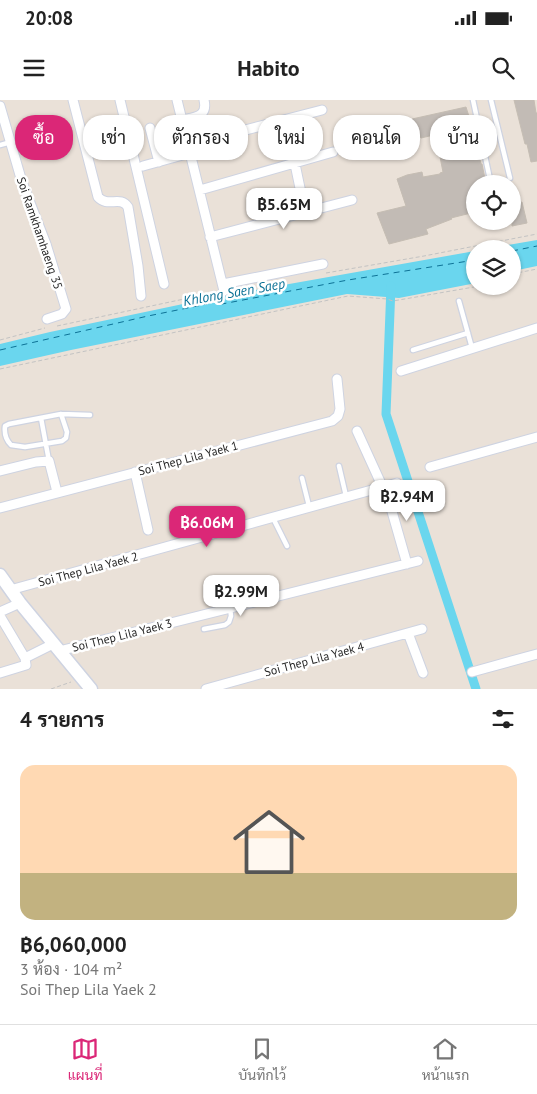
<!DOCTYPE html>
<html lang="th">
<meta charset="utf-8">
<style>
:root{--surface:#fff;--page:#f2f2f2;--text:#222;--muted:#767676;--line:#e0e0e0;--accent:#db2777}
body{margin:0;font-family:"PT Sans",Sarabun,sans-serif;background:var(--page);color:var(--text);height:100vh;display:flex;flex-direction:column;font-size:19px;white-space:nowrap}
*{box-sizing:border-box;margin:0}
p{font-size:16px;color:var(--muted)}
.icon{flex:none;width:28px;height:28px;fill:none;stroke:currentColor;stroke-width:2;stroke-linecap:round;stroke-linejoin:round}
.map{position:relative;height:589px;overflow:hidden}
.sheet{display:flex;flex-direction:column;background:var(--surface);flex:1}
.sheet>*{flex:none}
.hud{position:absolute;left:15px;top:15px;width:508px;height:45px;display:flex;gap:10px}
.controls{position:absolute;left:466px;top:75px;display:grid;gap:10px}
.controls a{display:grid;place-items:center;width:55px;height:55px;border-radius:50%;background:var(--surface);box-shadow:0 1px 4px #0004;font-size:25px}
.price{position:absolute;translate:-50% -42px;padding:0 11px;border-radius:10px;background:#fff;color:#222;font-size:16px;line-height:32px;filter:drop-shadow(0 1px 2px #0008)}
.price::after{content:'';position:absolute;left:50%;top:30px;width:15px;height:11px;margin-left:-8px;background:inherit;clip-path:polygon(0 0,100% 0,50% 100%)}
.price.active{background:var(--accent);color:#fff}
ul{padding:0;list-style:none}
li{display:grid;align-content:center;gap:10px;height:265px;padding:0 20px}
li span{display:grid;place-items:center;height:155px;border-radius:15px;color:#555}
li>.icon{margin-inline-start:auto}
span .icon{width:90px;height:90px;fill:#fffc;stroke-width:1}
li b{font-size:21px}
h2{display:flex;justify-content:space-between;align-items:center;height:60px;padding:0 20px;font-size:21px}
.tag{padding:0 18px;border-radius:20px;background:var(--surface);box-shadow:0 1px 4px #0004;font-size:18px;line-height:45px}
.tag.active{background:var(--accent);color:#fff}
.status{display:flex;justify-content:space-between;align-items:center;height:35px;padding:0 25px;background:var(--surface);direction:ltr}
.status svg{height:14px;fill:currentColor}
header{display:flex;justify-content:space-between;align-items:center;height:65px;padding:0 20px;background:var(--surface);font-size:22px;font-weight:800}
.dock{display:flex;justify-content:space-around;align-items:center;height:70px;border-top:1px solid var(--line);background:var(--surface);font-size:14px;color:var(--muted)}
.dock a{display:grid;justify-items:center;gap:2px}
.dock .active{color:var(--accent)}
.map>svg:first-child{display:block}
.water{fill:#6ad6ee}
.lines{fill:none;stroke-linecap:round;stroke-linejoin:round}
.canal{stroke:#6ad6ee;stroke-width:9}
.ferry{stroke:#0d7296;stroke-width:1;stroke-dasharray:6 5;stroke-linecap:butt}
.building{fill:#c2bbb5;stroke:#c5bdb3}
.service-casing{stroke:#ced3e1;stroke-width:7}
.minor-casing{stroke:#ced3e1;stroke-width:11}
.secondary-casing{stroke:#ced3e1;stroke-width:15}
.path{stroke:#c3c3c3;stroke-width:1;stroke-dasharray:4 2.5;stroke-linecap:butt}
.service{stroke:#fff;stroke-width:4.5}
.minor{stroke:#fff;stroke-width:9}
.secondary{stroke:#fff;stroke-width:12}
.labels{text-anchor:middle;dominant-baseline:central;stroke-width:5;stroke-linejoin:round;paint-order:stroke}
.street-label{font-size:12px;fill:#272727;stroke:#fff}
.water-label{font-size:14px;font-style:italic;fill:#0d7296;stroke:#fff}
</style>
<div class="status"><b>20:08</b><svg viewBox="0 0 49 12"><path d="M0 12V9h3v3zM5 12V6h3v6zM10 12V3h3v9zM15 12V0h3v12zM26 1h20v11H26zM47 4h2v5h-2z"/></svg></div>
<header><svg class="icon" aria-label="menu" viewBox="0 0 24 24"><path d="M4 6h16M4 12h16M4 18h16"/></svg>Habito<svg class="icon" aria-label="search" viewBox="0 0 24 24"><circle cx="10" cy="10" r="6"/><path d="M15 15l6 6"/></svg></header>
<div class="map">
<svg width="537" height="589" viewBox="0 0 537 589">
<rect width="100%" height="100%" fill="#eae1d8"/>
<path class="water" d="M537 140V166L513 171 512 149H486Z
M475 151V179L472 180 471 184 399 198 347 194 71 250 0 266V244L50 232 221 196Z"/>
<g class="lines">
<path class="canal" d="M391 186 386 314 476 589"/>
<path class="ferry" d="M512 151 537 146
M0 250 148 216 207 204 215 197 222 204 348 180 475 160"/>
</g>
<path class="building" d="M514 0H534L536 13H537V61L531 62 527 44H525Z
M466 7 472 26 421 38 412 19Z
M475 38 481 64H482L486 84H475V112L451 118 452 119 426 129 428 134 389 144 377 113 406 106 397 79 407 75 422 72 423 77 440 74V73L443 72 438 47 451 45V44L465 43 464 41Z
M522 102 527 123 512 126V104Z"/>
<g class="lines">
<defs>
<path id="service" d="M473 0 491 84
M491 0 510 78
M0 45 11 42
M459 201 472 248
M413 250 468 233
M61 314 67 332 66 338 62 341 25 347 11 345C6 340 4 334 5 326L9 324 61 314 90 315
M41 318 49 361
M339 366 346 396
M302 378 309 406
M273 418 287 446
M204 529 225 525 229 522 231 516 230 508"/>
<path id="minor" d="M73 0 98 97C108 108 120 95 128 107L138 166 141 196
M120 0 164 184
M177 0 224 191
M0 6 22 82 46 144 66 209 62 214 47 219
M182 20C195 17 208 17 204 0
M283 21 295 64 305 112
M150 28 159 62
M188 45 322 10
M143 66 190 53
M200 90 333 52
M210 137 352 100
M223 184 323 164
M401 271 537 228
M357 331 383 388
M430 367 537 337
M0 371 36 362 49 361 57 392
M135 372 148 430
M385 387 407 464
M0 408 332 321 338 316 340 309 337 279
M10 490 397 383
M0 512 20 503
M0 516 25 558
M408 533 423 573
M59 551 418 461
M472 572 537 554
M0 573 26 565 25 558 53 544
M206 589 422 529"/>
<path id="secondary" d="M0 475 20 503 91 589"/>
</defs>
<use href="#service" class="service-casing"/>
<use href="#minor" class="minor-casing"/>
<use href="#secondary" class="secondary-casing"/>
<path class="path" d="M326 173 424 156 537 134
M512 174 537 169
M57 226 217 192
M0 240 45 228
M0 269 348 196 387 199 393 201 474 187 475 183
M51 589 71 582"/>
<use href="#service" class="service"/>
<use href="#minor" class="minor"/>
<use href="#secondary" class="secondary"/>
</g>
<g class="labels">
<g class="street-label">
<text transform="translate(40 133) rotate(71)">Soi Ramkhamhaeng 35</text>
<text transform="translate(188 358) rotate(-15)">Soi Thep Lila Yaek 1</text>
<text transform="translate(88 469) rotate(-15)">Soi Thep Lila Yaek 2</text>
<text transform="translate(122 535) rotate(-14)">Soi Thep Lila Yaek 3</text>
<text transform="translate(314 559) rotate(-15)">Soi Thep Lila Yaek 4</text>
</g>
<g class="water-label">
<text transform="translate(234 192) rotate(-10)">Khlong Saen Saep</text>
</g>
</g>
</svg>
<div class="controls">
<a><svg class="icon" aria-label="locate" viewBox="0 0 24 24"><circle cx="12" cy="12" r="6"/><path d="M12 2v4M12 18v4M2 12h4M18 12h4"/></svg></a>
<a><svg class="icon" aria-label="layers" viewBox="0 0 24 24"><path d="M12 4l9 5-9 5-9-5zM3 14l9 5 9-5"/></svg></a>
</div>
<b class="price" style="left:284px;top:130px">฿5.65M</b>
<b class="price" style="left:407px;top:422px">฿2.94M</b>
<b class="price active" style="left:207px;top:448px">฿6.06M</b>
<b class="price" style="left:241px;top:517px">฿2.99M</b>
<div class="hud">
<a class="tag active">ซื้อ</a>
<a class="tag">เช่า</a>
<a class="tag">ตัวกรอง</a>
<a class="tag">ใหม่</a>
<a class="tag">คอนโด</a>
<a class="tag">บ้าน</a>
</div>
</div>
<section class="sheet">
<h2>4 รายการ<svg class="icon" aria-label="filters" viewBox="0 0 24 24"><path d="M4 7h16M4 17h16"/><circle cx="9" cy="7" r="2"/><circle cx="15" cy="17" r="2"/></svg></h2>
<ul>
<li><span style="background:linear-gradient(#ffd9b3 70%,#c2b280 0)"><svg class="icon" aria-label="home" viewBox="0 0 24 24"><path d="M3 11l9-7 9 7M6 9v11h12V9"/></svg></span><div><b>฿6,060,000</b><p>3 ห้อง · 104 m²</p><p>Soi Thep Lila Yaek 2</p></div></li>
</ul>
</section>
<nav class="dock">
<a class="active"><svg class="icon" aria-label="map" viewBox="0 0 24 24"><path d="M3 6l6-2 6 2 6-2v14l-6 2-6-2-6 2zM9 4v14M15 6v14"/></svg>แผนที่</a>
<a><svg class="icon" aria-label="saved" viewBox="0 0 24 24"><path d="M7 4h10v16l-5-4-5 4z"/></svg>บันทึกไว้</a>
<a><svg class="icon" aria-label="home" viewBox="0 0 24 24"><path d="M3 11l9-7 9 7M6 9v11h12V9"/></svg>หน้าแรก</a>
</nav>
